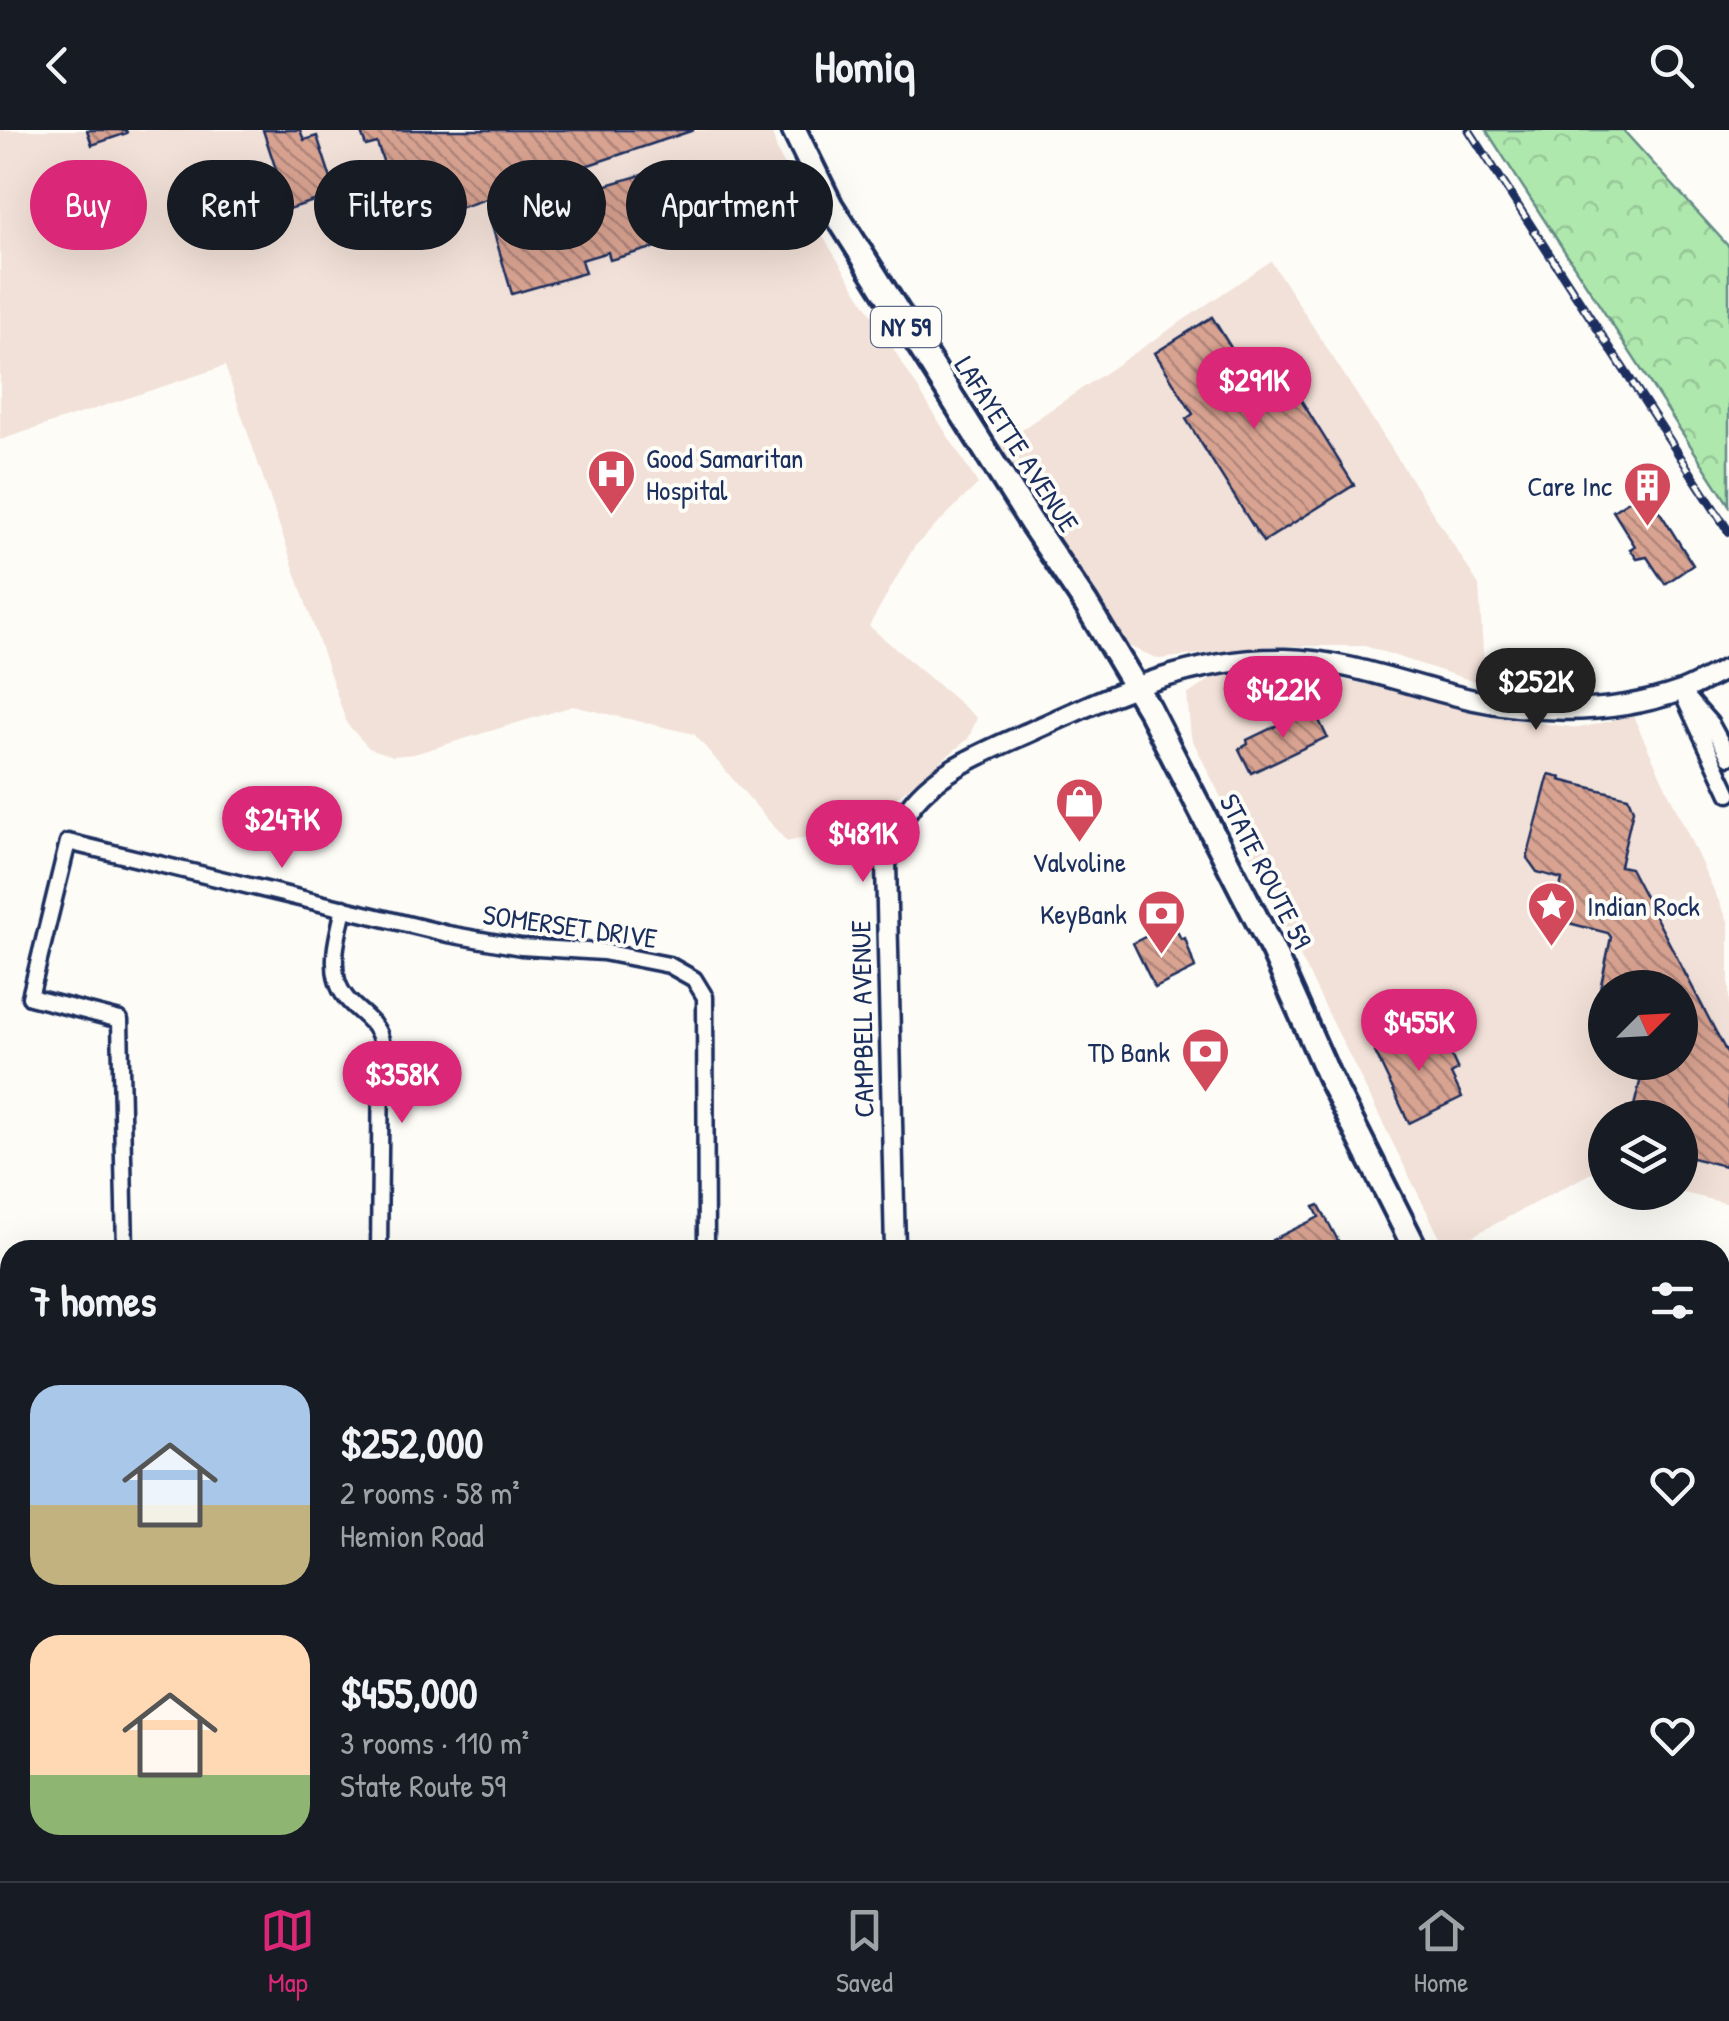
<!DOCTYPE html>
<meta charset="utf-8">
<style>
:root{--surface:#171b24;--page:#242831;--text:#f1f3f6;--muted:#9ea1a6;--line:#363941;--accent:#db2777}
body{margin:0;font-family:"Patrick Hand",sans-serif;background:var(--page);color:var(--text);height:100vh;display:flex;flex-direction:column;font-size:38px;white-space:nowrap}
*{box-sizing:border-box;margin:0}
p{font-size:32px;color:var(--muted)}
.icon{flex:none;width:55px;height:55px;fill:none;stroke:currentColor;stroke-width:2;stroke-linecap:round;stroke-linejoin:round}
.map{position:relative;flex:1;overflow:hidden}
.side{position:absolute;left:0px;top:1110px;width:1730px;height:642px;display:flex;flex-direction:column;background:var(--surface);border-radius:30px 30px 0 0;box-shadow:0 10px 40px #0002}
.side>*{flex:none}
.top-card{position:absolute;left:30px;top:30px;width:1000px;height:90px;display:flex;gap:20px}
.needle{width:65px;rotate:66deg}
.controls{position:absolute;left:1588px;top:840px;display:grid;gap:20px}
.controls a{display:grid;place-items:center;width:110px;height:110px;border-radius:50%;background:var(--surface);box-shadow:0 10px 40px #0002;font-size:50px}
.price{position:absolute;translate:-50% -85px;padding:0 22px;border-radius:35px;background:var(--accent);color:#fff;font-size:32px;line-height:65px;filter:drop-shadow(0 2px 5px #0008)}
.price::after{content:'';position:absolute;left:50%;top:60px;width:30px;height:22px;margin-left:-15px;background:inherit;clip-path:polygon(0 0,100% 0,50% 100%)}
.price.active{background:#222;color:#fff}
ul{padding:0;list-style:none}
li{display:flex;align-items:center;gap:30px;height:250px;padding:0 30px}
li span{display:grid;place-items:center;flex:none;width:280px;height:200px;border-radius:30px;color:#555}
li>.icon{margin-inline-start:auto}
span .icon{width:120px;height:120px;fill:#fffc;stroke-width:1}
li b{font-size:42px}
h2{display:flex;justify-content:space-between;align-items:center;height:120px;padding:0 30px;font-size:42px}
.pill{padding:0 35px;border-radius:45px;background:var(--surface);box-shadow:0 10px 40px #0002;font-size:35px;line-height:90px}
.pill.active{background:var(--accent);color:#fff}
header{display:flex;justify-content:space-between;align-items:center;height:130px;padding:0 30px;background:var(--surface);font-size:45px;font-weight:700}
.menu{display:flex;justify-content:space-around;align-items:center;height:140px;border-top:2px solid var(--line);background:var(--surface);font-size:28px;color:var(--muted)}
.menu a{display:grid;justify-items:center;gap:5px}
.menu .active{color:var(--accent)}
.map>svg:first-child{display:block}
.built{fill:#f2e1d8;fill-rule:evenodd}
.forest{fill:url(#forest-crowns);stroke:#658c86;stroke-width:2.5}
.building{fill:url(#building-back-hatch);stroke:#1b2f5e;stroke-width:2.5}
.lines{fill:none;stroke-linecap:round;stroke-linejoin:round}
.minor-casing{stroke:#1b2f5e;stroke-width:21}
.tertiary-casing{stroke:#1b2f5e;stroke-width:25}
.primary-casing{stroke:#1b2f5e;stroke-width:30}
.minor{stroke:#fdfcf7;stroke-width:14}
.tertiary{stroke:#fdfcf7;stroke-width:18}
.primary{stroke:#fdfcf7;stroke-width:22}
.rail-casing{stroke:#1b2f5e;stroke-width:9}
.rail{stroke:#fdfcf7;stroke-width:5;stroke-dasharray:15;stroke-linecap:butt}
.labels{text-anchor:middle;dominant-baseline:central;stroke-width:8;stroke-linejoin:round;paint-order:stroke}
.shield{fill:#fdfcf7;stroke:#5f6c8c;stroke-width:2.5}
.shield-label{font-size:25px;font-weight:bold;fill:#1b2f5e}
.street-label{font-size:28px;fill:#1b2f5e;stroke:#fdfcf7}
.poi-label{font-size:28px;fill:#1b2f5e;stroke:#fdfcf7;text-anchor:end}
</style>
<header><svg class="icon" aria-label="back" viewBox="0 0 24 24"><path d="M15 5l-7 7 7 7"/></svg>Homiq<svg class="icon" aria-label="search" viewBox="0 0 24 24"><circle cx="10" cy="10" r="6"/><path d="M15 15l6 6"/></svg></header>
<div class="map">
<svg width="1729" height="1751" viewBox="0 0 1729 1751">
<defs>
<pattern id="forest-crowns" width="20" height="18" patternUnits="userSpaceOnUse" patternTransform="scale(2.5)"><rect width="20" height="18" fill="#afe8ad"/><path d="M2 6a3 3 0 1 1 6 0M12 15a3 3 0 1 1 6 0" fill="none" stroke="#96c797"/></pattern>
<pattern id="building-back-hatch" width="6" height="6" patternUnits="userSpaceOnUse" patternTransform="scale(2.5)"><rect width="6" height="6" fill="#d9a391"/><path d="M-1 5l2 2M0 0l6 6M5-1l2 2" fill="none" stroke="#af857a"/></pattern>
</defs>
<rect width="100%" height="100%" fill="#fdfcf7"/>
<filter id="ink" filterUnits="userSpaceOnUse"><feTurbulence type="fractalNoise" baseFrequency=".01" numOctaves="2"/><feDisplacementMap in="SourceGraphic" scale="20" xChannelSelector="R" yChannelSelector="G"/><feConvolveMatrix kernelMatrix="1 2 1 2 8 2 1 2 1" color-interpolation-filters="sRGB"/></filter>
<g filter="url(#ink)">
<path class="built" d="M0 0H771L778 23 815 94 978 354 914 417 869 496 977 588 968 609 864 694 787 712 694 604 573 576 414 624 393 626 369 618 347 594 225 236 0 310Z
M1271 131 1479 455 1485 555 1365 516H1270L1159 529 1116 511 1000 314Z
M1287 541 1384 557 1487 586 1579 598 1633 586 1729 793V1074L1680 1062V988H1605V1045L1593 1042 1446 1120 1191 607 1187 565 1214 547ZM1605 858H1680V932H1605Z"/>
<path class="forest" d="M1486 0H1623L1729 117V375Z"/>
<path class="building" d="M87 0H126L127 3 92 15Z
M263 0H300L304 10 317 6 336 64 289 79Z
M360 0H694L405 96 377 13 366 16Z
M686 32 706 103 610 130 608 122 581 130 585 143 512 164 490 89Z
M1212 187 1254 255 1281 238 1354 355 1263 412 1186 289 1193 284 1155 223Z
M1646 360 1693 435 1665 454 1647 427 1637 429 1630 419 1635 416 1613 381Z
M1313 578 1327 607 1251 643 1239 619 1248 614 1247 610Z
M1549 644 1561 647 1560 650 1628 667 1633 680 1620 736 1630 738 1729 927V1018L1725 1036 1680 1025V988H1631L1645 932H1680V858L1600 859 1611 807 1608 803 1553 789 1562 749 1537 742 1527 728Z
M1173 793 1181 809 1185 808 1195 838 1155 858 1133 813Z
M1427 896 1441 925 1449 921 1458 940 1451 944 1462 967 1409 993 1375 922 1414 899 1415 902Z
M1319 1075 1343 1120H1277L1272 1110 1319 1087 1314 1077Z
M1729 1361V1497L1720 1479V1365Z"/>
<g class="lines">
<defs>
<path id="minor" d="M1681 561 1729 664
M1689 569 1711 594 1729 627
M344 778C339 802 331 826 337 850 346 885 389 886 381 929L379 1120
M125 1120 120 890 30 867 68 712 448 804 521 817 603 822 669 835 694 849 705 867 706 1120
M0 1556 10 1579
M897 1746 1126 1748
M36 1751V1742
M414 1751 431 1742
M637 1751V1742
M1431 1751 1434 1742"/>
<path id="tertiary" d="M895 1120 886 733C892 716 897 698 906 683 931 643 984 622 1025 604 1109 566 1190 527 1285 529 1341 530 1395 550 1449 564 1524 584 1607 587 1681 561 1697 555 1713 545 1729 538
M897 1751V1742"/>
<path id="primary" d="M794 0 831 76 1032 394 1086 474 1149 579 1273 821 1329 947 1416 1120
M1720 1733 1729 1750"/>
</defs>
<use href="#minor" class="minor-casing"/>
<use href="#tertiary" class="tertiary-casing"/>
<use href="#primary" class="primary-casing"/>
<use href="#minor" class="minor"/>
<use href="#tertiary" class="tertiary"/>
<use href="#primary" class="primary"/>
<defs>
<path id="rail" d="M1469 0 1729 402"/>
</defs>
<use href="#rail" class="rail-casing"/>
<use href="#rail" class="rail"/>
</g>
</g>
<defs>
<symbol id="hospital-pin" viewBox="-11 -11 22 30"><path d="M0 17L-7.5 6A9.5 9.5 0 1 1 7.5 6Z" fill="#d1495b" stroke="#fdfcf7"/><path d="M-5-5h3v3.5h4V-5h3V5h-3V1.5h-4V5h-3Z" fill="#fff"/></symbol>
<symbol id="building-pin" viewBox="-11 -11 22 30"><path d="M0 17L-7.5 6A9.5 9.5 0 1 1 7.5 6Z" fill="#d1495b" stroke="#fdfcf7"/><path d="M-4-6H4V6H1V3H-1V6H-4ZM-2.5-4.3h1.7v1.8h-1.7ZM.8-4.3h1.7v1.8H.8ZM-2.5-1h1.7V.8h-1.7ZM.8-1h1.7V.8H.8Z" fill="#fff"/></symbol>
<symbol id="shop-pin" viewBox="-11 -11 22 30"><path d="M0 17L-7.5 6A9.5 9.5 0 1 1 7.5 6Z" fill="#d1495b" stroke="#fdfcf7"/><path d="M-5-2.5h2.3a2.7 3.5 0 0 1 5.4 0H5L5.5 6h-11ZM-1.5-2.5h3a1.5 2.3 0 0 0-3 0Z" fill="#fff"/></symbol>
<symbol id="sight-pin" viewBox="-11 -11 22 30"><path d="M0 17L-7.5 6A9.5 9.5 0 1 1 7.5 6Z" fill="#d1495b" stroke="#fdfcf7"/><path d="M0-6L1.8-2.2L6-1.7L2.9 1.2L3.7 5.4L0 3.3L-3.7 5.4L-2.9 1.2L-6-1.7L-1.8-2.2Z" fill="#fff"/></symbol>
<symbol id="bank-pin" viewBox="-11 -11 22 30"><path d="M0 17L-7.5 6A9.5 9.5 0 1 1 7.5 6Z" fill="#d1495b" stroke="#fdfcf7"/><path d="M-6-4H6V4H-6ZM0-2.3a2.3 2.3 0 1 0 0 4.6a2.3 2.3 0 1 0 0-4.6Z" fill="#fff"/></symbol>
</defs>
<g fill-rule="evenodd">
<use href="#hospital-pin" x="584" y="316" width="55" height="75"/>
<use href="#building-pin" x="1620" y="328" width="55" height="75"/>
<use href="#shop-pin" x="1052" y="644" width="55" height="75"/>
<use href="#sight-pin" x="1524" y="748" width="55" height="75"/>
<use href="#bank-pin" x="1134" y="756" width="55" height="75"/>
<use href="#bank-pin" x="1178" y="894" width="55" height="75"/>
</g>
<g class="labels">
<rect class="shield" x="871" y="177" width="70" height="40" rx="8"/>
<g class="shield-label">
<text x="906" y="197">NY 59</text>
</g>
<g class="street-label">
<text transform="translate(1017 314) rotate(57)">LAFAYETTE AVENUE</text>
<text transform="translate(1266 741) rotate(63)">STATE ROUTE 59</text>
<text transform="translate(570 796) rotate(8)">SOMERSET DRIVE</text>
<text transform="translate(862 889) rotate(-91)">CAMPBELL AVENUE</text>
</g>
<g class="poi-label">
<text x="646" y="328" text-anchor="start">Good Samaritan<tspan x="646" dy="32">Hospital</tspan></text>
<text x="1612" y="356">Care Inc</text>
<text x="1079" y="732" text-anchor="middle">Valvoline</text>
<text x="1587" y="776" text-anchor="start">Indian Rock</text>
<text x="1127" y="784">KeyBank</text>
<text x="1170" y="922">TD Bank</text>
</g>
</g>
</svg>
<div class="controls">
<a><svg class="needle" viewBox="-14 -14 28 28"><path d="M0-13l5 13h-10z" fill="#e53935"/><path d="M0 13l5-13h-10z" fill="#9ea1a6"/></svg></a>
<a><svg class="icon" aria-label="layers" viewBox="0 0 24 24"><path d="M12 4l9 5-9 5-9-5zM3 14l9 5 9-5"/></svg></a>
</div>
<b class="price" style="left:1254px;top:302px">$291K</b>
<b class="price active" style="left:1536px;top:603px">$252K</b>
<b class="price" style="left:1283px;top:611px">$422K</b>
<b class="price" style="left:282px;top:741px">$247K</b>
<b class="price" style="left:863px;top:755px">$481K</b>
<b class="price" style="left:1419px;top:944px">$455K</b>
<b class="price" style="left:402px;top:996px">$358K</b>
<div class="top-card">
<a class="pill active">Buy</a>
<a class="pill">Rent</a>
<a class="pill">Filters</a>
<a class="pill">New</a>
<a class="pill">Apartment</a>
</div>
<section class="side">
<h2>7 homes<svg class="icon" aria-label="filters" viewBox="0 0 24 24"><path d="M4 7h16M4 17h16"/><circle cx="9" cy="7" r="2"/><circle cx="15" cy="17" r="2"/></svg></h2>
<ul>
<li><span style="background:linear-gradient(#a9c7e8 60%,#c2b280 0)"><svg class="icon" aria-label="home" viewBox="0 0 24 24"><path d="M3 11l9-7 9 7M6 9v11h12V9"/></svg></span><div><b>$252,000</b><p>2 rooms · 58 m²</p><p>Hemion Road</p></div><svg class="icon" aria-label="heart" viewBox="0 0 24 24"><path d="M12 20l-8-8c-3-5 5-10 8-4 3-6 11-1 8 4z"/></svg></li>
<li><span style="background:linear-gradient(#ffd9b3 70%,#8fb573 0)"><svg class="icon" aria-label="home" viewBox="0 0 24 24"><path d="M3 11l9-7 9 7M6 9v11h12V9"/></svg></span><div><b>$455,000</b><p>3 rooms · 110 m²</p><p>State Route 59</p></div><svg class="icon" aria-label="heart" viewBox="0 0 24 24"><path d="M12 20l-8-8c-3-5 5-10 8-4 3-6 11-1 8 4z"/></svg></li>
</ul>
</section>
</div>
<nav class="menu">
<a class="active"><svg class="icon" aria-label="map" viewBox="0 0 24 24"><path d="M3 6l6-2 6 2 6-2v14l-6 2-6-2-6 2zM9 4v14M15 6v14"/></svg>Map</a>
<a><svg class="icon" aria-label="saved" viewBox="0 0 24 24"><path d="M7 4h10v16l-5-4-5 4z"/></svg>Saved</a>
<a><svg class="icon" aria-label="home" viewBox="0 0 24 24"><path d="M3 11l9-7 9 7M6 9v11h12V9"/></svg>Home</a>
</nav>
